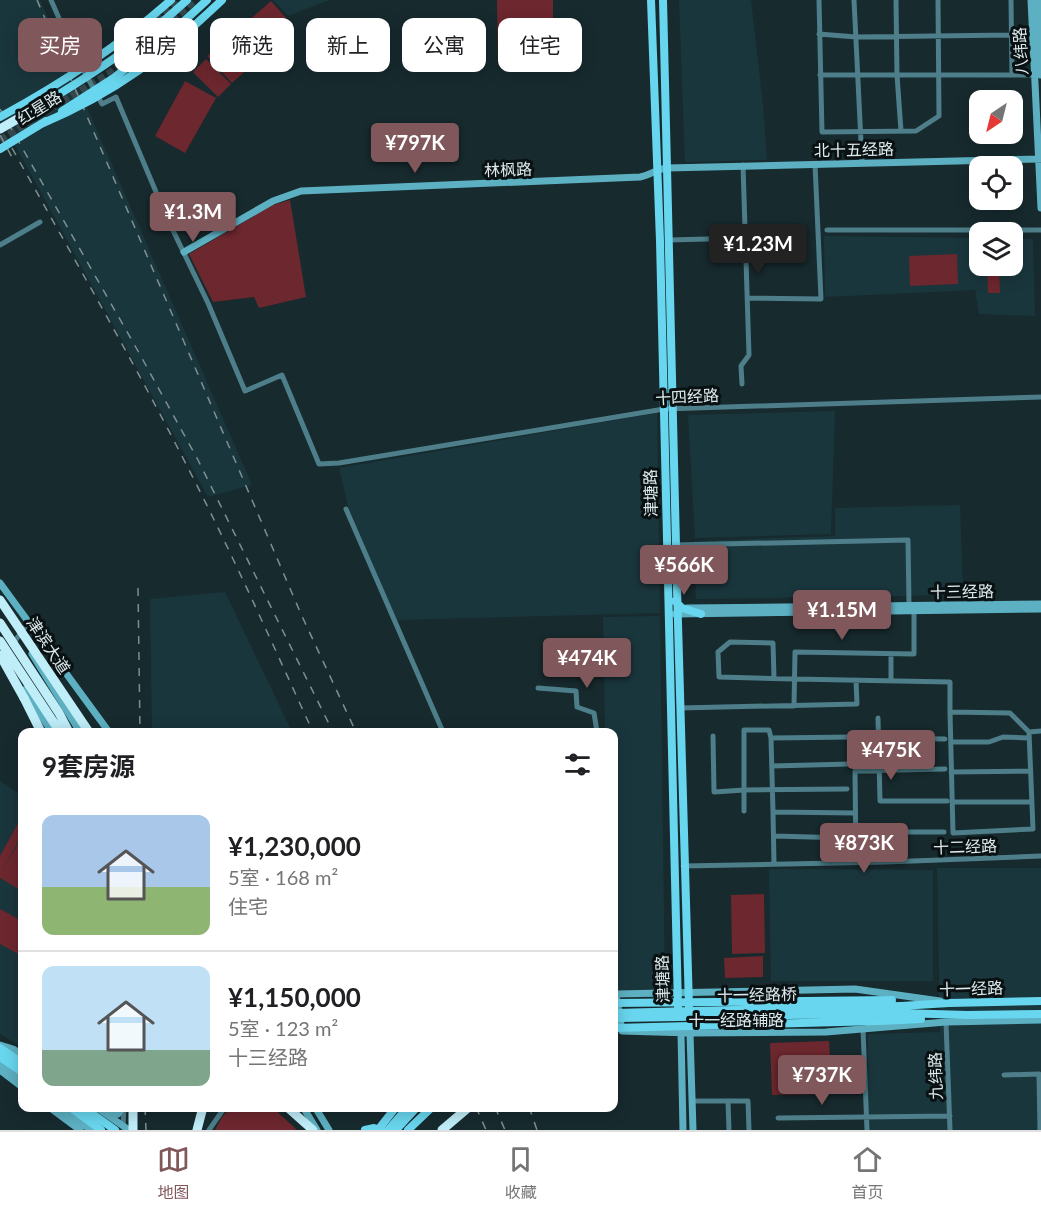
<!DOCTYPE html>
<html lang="zh">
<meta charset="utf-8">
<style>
:root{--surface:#fff;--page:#f2f2f2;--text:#202124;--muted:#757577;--line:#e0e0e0;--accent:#80585b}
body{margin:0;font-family:Lato,"Noto Sans SC",sans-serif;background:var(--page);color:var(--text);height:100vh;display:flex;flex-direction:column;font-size:22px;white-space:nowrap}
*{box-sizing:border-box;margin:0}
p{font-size:20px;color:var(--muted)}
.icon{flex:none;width:33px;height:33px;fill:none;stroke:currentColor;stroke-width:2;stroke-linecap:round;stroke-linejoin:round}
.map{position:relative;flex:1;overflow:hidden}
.drawer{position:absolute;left:18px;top:728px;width:600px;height:384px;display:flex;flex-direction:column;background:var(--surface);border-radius:12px;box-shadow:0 3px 15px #0003}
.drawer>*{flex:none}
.hud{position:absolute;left:18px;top:18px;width:600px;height:54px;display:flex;gap:12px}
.needle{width:39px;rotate:215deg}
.buttons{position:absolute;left:969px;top:90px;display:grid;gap:12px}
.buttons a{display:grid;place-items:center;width:54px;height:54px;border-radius:12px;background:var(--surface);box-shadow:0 3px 15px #0003;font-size:30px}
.price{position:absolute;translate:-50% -51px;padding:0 14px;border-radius:6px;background:var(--accent);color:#fff;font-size:20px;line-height:39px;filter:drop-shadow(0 2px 3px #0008)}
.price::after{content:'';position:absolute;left:50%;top:36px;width:18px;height:14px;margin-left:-9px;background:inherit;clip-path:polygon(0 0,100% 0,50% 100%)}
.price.current{background:#222;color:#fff}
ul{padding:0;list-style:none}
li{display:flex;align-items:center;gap:18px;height:150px;padding:0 24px}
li+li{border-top:2px solid var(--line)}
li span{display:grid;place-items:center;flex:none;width:168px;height:120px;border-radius:12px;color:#555}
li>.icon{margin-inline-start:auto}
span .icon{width:72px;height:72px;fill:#fffc;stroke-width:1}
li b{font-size:26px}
h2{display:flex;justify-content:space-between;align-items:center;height:72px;padding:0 24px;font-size:26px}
.chip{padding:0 21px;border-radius:12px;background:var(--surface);box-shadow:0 3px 15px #0003;font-size:21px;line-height:54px}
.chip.current{background:var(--accent);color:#fff}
.tab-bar{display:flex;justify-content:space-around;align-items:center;height:84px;border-top:2px solid var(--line);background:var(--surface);font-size:16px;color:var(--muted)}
.tab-bar a{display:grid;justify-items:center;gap:3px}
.tab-bar .current{color:var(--accent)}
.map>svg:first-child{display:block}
.built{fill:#1a363d}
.green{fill:#6d272e}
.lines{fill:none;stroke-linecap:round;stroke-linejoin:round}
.secondary-tunnel{stroke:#35474b;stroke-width:7;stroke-dasharray:7 3.5;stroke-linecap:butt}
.street{stroke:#4d7e89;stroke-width:5}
.secondary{stroke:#5db0c2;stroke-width:7}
.primary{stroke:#68d6ee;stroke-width:8}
.highway{stroke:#bfedf8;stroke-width:9}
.rail{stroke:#7f8f92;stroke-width:1.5;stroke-dasharray:8 8;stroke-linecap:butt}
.primary-bridge{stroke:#68d6ee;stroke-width:8}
.highway-bridge{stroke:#bfedf8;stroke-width:9}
.labels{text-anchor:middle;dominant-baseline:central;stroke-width:6;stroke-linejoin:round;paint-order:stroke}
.street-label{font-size:16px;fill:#deeaed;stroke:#091113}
</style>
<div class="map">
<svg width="1041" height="1130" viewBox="0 0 1041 1130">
<rect width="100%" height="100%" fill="#172a2e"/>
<path class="built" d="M0 0H40L252 485 208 497 0 118Z
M273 0H329L288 16Z
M679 0H751L763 105 767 160 685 162Z
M824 236 979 238 980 266H1012L1013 239H1033L1035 316 979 314 975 290 825 297Z
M835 411 831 534 695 538 688 415Z
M657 413 660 613 396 620 348 506 339 468Z
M960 505 963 595 696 599 694 541 835 536V508Z
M225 592 292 732H152L150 599Z
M660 616 665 990 614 991V732H605L603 617Z
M0 781 22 796V1047L0 1034Z
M937 868H1041V1130H867L868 1034 940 1032Z
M769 869 933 870V981H771Z"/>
<path class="green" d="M497 0H553V59L498 65Z
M271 1 294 27 232 83 207 56 221 43 230 53 223 43Z
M206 59 231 84 218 97 193 72Z
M185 81 216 98 185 153 155 136Z
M290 200 306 297 259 308 254 297 213 302 189 254 273 205Z
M957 254 958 284 910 286 909 256Z
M987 267H999L1000 293H988Z
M22 816V835L1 873 22 837V891L0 878V856Z
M764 894 765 953 732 954 731 895Z
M0 909 22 921V956L0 944Z
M763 956V977L725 978 724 958Z
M829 1041 832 1094 772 1095 770 1043Z
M231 1107H272L297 1130H215L222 1117Z"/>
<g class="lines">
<path class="secondary-tunnel" d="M140 34 177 0
M0 140 114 70 143 48 195 0"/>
<path class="street" d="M51 0 75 55 102 104 116 97 167 218 208 303 245 391 282 375 319 464 339 463 664 409 1041 397
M819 0 822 132 916 131 939 116 938 0
M854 0 862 162
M896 0 897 75 901 131
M1011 0 1012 75
M819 34 856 37 1011 35
M820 75H1035
M827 230H1041
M669 240 745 238
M0 245 40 222
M747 298 821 299 815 164
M742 384 741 366 749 355 743 165
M346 509 443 732
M676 545 908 540 909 605
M12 645 28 623
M774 678 773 643 730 642 718 652 719 677 794 679 950 682V712
M891 680V654
M538 688 576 691 577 707 594 713 597 732
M794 706 795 652 914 654V611
M680 708 857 704 856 680
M950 712 1010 713 1029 732 1033 829 953 833Z
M878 718 880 801H947
M1029 732 1041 731
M713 736 714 792 744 790V811
M852 737 771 738 773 812 855 813
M771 738 769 730H744V790L847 789
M878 738 945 739
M951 742H989L1003 737 1029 738
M772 766 850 764
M951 772 1030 771
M952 802H1032
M773 812 774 864
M774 836 847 838
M886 862 885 832H944
M856 863 855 771 945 769
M683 866 886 862 1041 856
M614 979 616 994H614
M946 1022 950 1130
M863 1029 867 1130
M1004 1075 1039 1074 1040 1130
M692 1101H748L749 1130
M728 1101 729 1130
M778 1118 950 1116
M123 1126 124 1107
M209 1130 225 1107"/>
<path class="secondary" d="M1031 0 1041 208
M1038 0 1041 75
M184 252 273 201 301 191 640 177C650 175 657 169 667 168L1041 159
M0 583 109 732
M687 608 1041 604
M675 614 1041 609
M32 654 80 732
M24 690 52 732
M940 1001 855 989 616 994 622 1031 690 1033 826 1032 946 1022 1041 1020
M681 1033 683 1130
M690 1033 693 1130
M0 1045 13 1049 22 1055
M0 1062 22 1079
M0 1070 22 1087
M49 1107 80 1130
M60 1107 91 1130
M96 1107 129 1130
M303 1107 317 1130
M315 1107 329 1130
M109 1115 118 1114 123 1107"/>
<path class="primary" d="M651 0 660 241 678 1007
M663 0 677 588 689 1007
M170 34 207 0
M675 601 682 608 701 614
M901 1006 949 1003 1041 1001
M901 1013 967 1015 1041 1014
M880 1021 921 1019
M0 1048 22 1063
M0 1057 22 1072
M70 1107 101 1130
M83 1107 115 1130
M365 1130 374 1128 381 1130
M388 1130 408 1107
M396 1130 417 1107
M408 1130 432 1107"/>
<path class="highway" d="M24 698 41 732
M133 1107V1130
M287 1107 313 1130
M197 1130 203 1107
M442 1130 469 1107"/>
<path class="rail" d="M37 0 301 614 356 732
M0 109 138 351 198 460 333 732
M0 135 13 159
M12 148C71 254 132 358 187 466 232 553 272 643 313 732
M138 588 140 732
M145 1107 146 1130
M476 1107 486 1130
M495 1107 505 1130
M529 1107 537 1130"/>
<path class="primary-bridge" d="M33 110C88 77 140 44 187 0
M62 111 115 77 170 34
M0 117C61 84 119 46 171 0
M41 124C117 92 163 56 222 0
M0 149 46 121
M614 1003 892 1000
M614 1013 901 1006
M620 1018 901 1013
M614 1028 880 1021
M378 1130 396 1107"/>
<path class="highway-bridge" d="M0 129 33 110
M0 600 89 732
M0 623 59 713 69 732
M0 641 60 732
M0 655 24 698"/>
</g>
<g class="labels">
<g class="street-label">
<text transform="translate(1020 51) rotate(-93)">八纬路</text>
<text transform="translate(39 107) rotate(-32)">红星路</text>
<text transform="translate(854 149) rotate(-1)">北十五经路</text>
<text transform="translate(508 169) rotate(-2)">林枫路</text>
<text transform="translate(687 396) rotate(-3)">十四经路</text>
<text transform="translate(650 493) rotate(-91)">津塘路</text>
<text transform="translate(962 591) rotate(-1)">十三经路</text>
<text transform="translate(49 645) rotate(56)">津滨大道</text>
<text transform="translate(965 846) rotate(-2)">十二经路</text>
<text transform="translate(662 979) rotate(-92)">津塘路</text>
<text transform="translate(971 988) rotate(-2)">十一经路</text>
<text transform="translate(757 994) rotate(-1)">十一经路桥</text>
<text x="736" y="1019">十一经路辅路</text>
<text transform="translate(935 1076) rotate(-92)">九纬路</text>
</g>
</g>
</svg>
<div class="buttons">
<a><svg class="needle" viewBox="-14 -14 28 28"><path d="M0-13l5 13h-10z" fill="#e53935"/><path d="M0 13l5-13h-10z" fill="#757577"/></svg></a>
<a><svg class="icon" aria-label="locate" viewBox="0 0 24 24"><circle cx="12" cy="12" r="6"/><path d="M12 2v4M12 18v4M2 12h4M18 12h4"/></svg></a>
<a><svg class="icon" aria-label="layers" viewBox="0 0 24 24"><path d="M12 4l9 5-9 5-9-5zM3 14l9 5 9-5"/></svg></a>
</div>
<b class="price" style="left:415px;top:174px">¥797K</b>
<b class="price" style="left:193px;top:243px">¥1.3M</b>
<b class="price current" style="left:758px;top:275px">¥1.23M</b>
<b class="price" style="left:684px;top:596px">¥566K</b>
<b class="price" style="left:842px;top:641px">¥1.15M</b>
<b class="price" style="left:587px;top:689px">¥474K</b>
<b class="price" style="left:891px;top:781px">¥475K</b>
<b class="price" style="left:864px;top:874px">¥873K</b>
<b class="price" style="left:822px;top:1106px">¥737K</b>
<div class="hud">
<a class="chip current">买房</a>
<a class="chip">租房</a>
<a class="chip">筛选</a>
<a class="chip">新上</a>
<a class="chip">公寓</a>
<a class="chip">住宅</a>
</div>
<section class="drawer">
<h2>9套房源<svg class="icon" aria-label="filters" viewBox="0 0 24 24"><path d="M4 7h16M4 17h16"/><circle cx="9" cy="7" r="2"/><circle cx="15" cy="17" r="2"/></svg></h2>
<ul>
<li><span style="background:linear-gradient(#a9c7e8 60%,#8fb573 0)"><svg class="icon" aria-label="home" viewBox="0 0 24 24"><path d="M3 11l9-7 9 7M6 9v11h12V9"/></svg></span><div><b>¥1,230,000</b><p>5室 · 168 m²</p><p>住宅</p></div></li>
<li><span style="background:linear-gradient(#bfe0f5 70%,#7fa58c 0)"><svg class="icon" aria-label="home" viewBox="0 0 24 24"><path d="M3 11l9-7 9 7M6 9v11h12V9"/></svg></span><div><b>¥1,150,000</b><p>5室 · 123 m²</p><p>十三经路</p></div></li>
</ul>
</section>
</div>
<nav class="tab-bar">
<a class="current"><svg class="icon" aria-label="map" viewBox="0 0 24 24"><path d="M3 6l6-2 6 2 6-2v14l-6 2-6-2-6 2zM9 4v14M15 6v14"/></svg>地图</a>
<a><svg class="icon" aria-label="saved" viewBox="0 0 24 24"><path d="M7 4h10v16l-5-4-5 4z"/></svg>收藏</a>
<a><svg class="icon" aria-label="home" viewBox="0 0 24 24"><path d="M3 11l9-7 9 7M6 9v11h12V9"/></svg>首页</a>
</nav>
